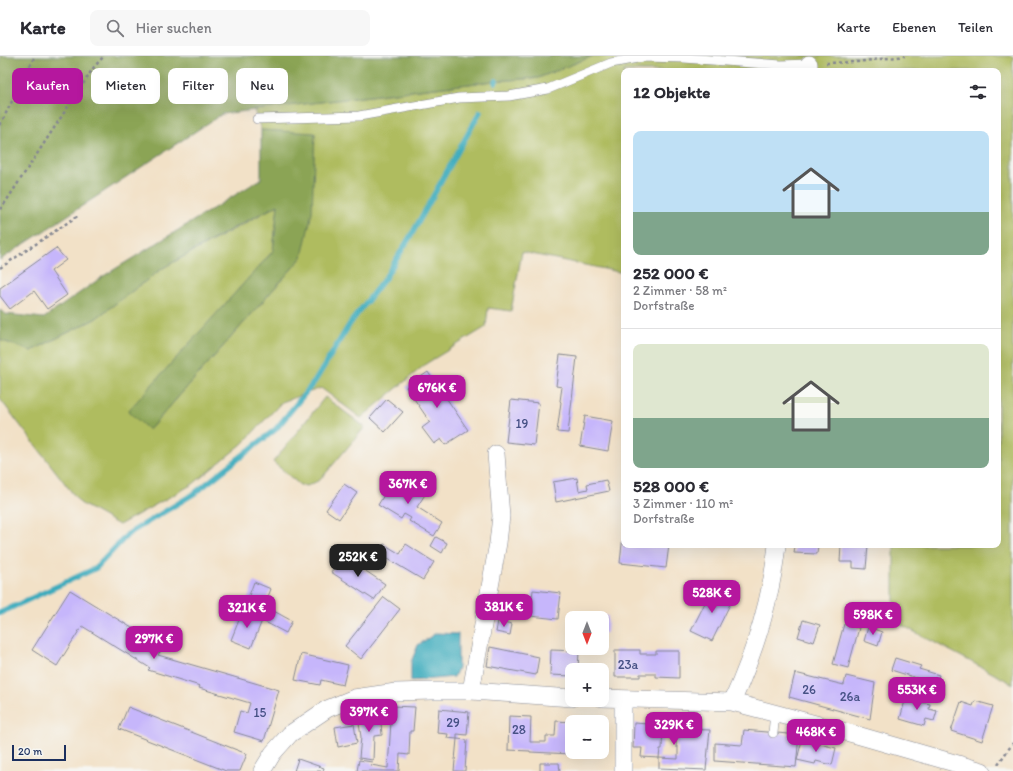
<!DOCTYPE html>
<html lang="de">
<meta charset="utf-8">
<style>
:root{--surface:#fff;--page:#f7f7f7;--text:#2b2b33;--muted:#7c7c81;--line:#e1e1e2;--accent:#b5179e}
body{margin:0;font-family:Itim,sans-serif;background:var(--page);color:var(--text);height:100vh;display:flex;flex-direction:column;font-size:15px;white-space:nowrap}
*{box-sizing:border-box;margin:0}
p{font-size:13px;color:var(--muted)}
.icon{flex:none;width:22px;height:22px;fill:none;stroke:currentColor;stroke-width:2;stroke-linecap:round;stroke-linejoin:round}
.map{position:relative;flex:1;overflow:hidden}
.panel{position:absolute;left:621px;top:12px;width:380px;height:480px;display:flex;flex-direction:column;background:var(--surface);border-radius:8px;box-shadow:0 4px 16px #0002}
.panel>*{flex:none}
.guide{position:absolute;left:12px;top:12px;width:380px;height:36px;display:flex;gap:8px}
.needle{width:26px;rotate:180deg}
.controls{position:absolute;left:565px;top:555px;display:grid;gap:8px}
.controls a{display:grid;place-items:center;width:44px;height:44px;border-radius:8px;background:var(--surface);box-shadow:0 4px 16px #0002;font-size:20px}
.scale{position:absolute;left:12px;bottom:10px;width:54px;box-sizing:border-box;padding-left:4px;border:2px solid #1b2f5e;border-top:0;font-size:11px;line-height:14px;white-space:nowrap;color:#1b2f5e;-webkit-text-stroke:3px #f6f6f2;paint-order:stroke}
.price{position:absolute;translate:-50% -34px;padding:0 9px;border-radius:8px;background:var(--accent);color:#fff;font-size:13px;line-height:26px;filter:drop-shadow(0 1px 2px #0008)}
.price::after{content:'';position:absolute;left:50%;top:24px;width:12px;height:9px;margin-left:-6px;background:inherit;clip-path:polygon(0 0,100% 0,50% 100%)}
.price.current{background:#222;color:#fff}
ul{padding:0;list-style:none}
li{display:grid;align-content:center;gap:8px;height:212px;padding:0 12px}
li+li{border-top:1px solid var(--line)}
li span{display:grid;place-items:center;height:124px;border-radius:8px;color:#555}
li>.icon{margin-inline-start:auto}
span .icon{width:72px;height:72px;fill:#fffc;stroke-width:1}
li b{font-size:17px}
h2{display:flex;justify-content:space-between;align-items:center;height:48px;padding:0 12px;font-size:17px}
.pill{padding:0 14px;border-radius:8px;background:var(--surface);box-shadow:0 4px 16px #0002;font-size:14px;line-height:36px}
.pill.current{background:var(--accent);color:#fff}
header{display:flex;align-items:center;gap:24px;box-sizing:border-box;height:56px;padding:0 20px;background:var(--surface);border-bottom:1px solid var(--line)}
header strong{font-size:19px}
nav{display:flex;gap:22px;margin-inline-start:auto;font-size:14px}
.search{width:280px;height:36px;background:var(--page);display:flex;align-items:center;gap:10px;box-sizing:border-box;padding:0 14px;border-radius:8px;color:var(--muted);font-size:15px}
.map>svg:first-child{display:block}
.green{fill:#afbc5e;stroke:#65765e}
.forest{fill:#8ba455;stroke:#536a5a}
.water{fill:#3eacbd;stroke:#2c6e8e}
.lines{fill:none;stroke-linecap:round;stroke-linejoin:round}
.stream{stroke:#3eacbd;stroke-width:5.5}
.building{fill:#c6b6fb}
.lane-casing{stroke:#868892;stroke-width:10}
.street-casing{stroke:#868892;stroke-width:18}
.path{stroke:#868892;stroke-width:2.5;stroke-dasharray:3 3;stroke-linecap:butt}
.lane{stroke:#fff;stroke-width:9}
.street{stroke:#fff;stroke-width:17}
.labels{text-anchor:middle;dominant-baseline:central;stroke-width:3;stroke-linejoin:round;paint-order:stroke}
.number-label{font-size:13px;fill:#465185}
</style>
<header>
<strong>Karte</strong>
<div class="search"><svg class="icon" aria-label="search" viewBox="0 0 24 24"><circle cx="10" cy="10" r="6"/><path d="M15 15l6 6"/></svg>Hier suchen</div>
<nav><a>Karte</a><a>Ebenen</a><a>Teilen</a></nav>
</header>
<div class="map">
<svg width="1013" height="715" viewBox="0 0 1013 715">
<rect width="100%" height="100%" fill="#f6f6f2"/>
<filter id="ink" filterUnits="userSpaceOnUse"><feTurbulence type="fractalNoise" baseFrequency=".025" numOctaves="2"/><feDisplacementMap in="SourceGraphic" scale="8" xChannelSelector="R" yChannelSelector="G"/><feConvolveMatrix kernelMatrix="1 2 1 2 8 2 1 2 1" color-interpolation-filters="sRGB"/></filter>
<filter id="wash" filterUnits="userSpaceOnUse"><feTurbulence type="fractalNoise" baseFrequency=".012" numOctaves="4" result="noise"/><feDisplacementMap in="SourceGraphic" scale="16" xChannelSelector="R" yChannelSelector="G"/><feGaussianBlur stdDeviation="0.9" result="paint"/><feColorMatrix in="noise" values="0 0 0 0 0 0 0 0 0 0 0 0 0 0 0 0 0 1.4 0 .05"/><feComposite in="paint" operator="in"/></filter>
<g filter="url(#wash)">
<rect width="100%" height="100%" fill="#f2e1c7"/>
<path class="green" d="M593 0H1013V628L894 565V489H998V15H624V217L522 196 511 255 488 252 486 271 427 307 361 362 321 332 282 346 242 388 193 428 119 469 80 447 0 343V284L31 295 95 263 163 212 278 149 273 195 214 261 149 374 302 201 315 78 261 74 254 54 493 25 538 22Z
M325 341 365 371 320 424 307 430 300 429 273 406Z"/>
<path class="forest" d="M0 0H593L538 22 493 25 222 58 0 204Z
M261 74 315 77 312 156 302 201 149 374 128 355 273 195 278 149 241 168 163 212 95 263 31 295 0 284V254L5 258 44 262 102 221 261 123Z"/>
<path class="water" d="M436 577 458 578V612L454 621 411 625V606L418 589Z"/>
<g class="lines">
<path class="stream" d="M495 26 496 25
M0 557 96 512 128 478 195 437 276 373 315 325 351 266 385 222 413 176 480 56"/>
</g>
<g id="blocks">
<path class="building" d="M56 192 66 204 51 215 67 239 47 253 34 235 10 253 0 240V232Z
M560 299 577 301 568 377 557 376 561 346 560 345 562 331 556 330Z
M428 316 439 333 450 325 458 336 447 343 468 374 445 389 441 383 434 388 422 372 430 366 406 331Z
M387 343 403 356 385 376 370 362Z
M511 344 539 347 534 389 506 386Z
M585 360 613 365 608 395 580 390Z
M396 419 426 437 417 451 442 467 434 480 409 465 411 462 404 458 401 463 378 449Z
M577 422 579 435 588 433 587 428 606 424 609 435 556 446 553 426Z
M344 428 357 437 339 463 326 454Z
M623 478 624 489H669L666 512 620 507Z
M436 481 447 487 442 497 431 490Z
M384 488 400 498 406 488 434 506 423 524 378 497Z
M795 489H818L817 498 794 497Z
M841 489H868L866 513 853 512V506H840Z
M342 499 385 528 374 544 331 516Z
M254 526 271 533 264 551 247 545Z
M713 531 734 540 712 585 691 575Z
M70 534 163 591 158 599 279 634 264 685 234 676 240 655 247 657 250 647 199 632 200 630 148 614 150 612 82 570 57 610 32 594Z
M533 534 561 537 558 563 530 560Z
M384 541 400 553 361 603 345 590Z
M243 554 263 562 251 592 231 584Z
M272 554 292 565 286 577 265 566Z
M586 558 608 560 607 577H602V562H586Z
M803 564 820 569 814 586 798 581Z
M498 565 512 568 510 579 496 576Z
M844 568 859 572 848 612 833 608Z
M868 571 882 576 878 590 864 585Z
M490 591 539 601 536 619 487 610Z
M551 594 579 595 578 614H572V620L550 619Z
M615 594H640V598H656V595H679V622L656 621V618H640V621H615Z
M301 598 348 609 343 629 321 624 320 629 295 624Z
M895 602 921 610 919 613 939 619 936 628 891 614Z
M795 617 844 629 846 620 875 627 870 663 789 641Z
M914 638 922 641 921 646 930 648 929 653 937 655 934 665 926 663 924 670 900 663 906 641 912 643Z
M975 645 993 650 982 685 951 675 961 646 973 650Z
M392 650 415 651 413 675H410L409 699 400 698 399 715H357L359 704 372 706 371 709 388 712Z
M128 651 247 698 240 715H226L119 673Z
M439 653 469 656 467 679 457 678V683L467 684 465 715H454L457 683 447 682 448 678 437 677Z
M380 654 382 679 374 680 373 704 359 702 361 681 358 660Z
M509 660 531 661 530 686H546V680H555L556 665 572 666V696H590V701L571 700 572 698 530 696V695L508 694Z
M634 667 663 669 662 693H660L659 702 678 703V691H676L677 673 710 674 706 714 659 712V702L641 701 642 692H633Z
M354 668 357 687 338 691 335 671Z
M744 674 799 679 796 711 715 705V687L742 689Z
M802 684 836 692 832 709 816 705 815 708 797 704Z
M298 703 324 712 323 715H294Z
M540 707H559L560 715H540Z"/>
</g>
</g>
<g filter="url(#ink)">
<use href="#blocks" fill-opacity="0" stroke="#868892" stroke-width="1"/>
<g class="lines">
<defs>
<path id="lane" d="M257 63 359 60 459 42 509 40 548 33 611 7 643 1 684 2 781 9 809 8 808 5
M773 677 775 657"/>
<path id="street" d="M809 15V8
M471 635 498 487 501 460 496 398
M602 642 732 646 857 679 982 715
M623 643V715
M732 646C755 596 771 544 777 489
M262 715 273 697 290 678 327 653 354 642 396 636 432 635H471L572 642"/>
</defs>
<use href="#lane" class="lane-casing"/>
<use href="#street" class="street-casing"/>
<path class="path" d="M826 7 856 6 905 0
M0 69 35 0
M0 153 3 150 94 11 104 0
M0 212 79 159
M998 708 1013 687"/>
<use href="#lane" class="lane"/>
<use href="#street" class="street"/>
</g>
</g>
<g class="labels">
<g class="number-label">
<text x="522" y="367">19</text>
<text x="628" y="608">23a</text>
<text x="809" y="633">26</text>
<text x="850" y="640">26a</text>
<text x="260" y="656">15</text>
<text x="453" y="666">29</text>
<text x="519" y="673">28</text>
</g>
</g>
</svg>
<div class="controls">
<a><svg class="needle" viewBox="-14 -14 28 28"><path d="M0-13l5 13h-10z" fill="#e53935"/><path d="M0 13l5-13h-10z" fill="#7c7c81"/></svg></a>
<a>+</a>
<a>−</a>
</div>
<div class="scale">20 m</div>
<b class="price" style="left:437px;top:353px">676K €</b>
<b class="price" style="left:408px;top:449px">367K €</b>
<b class="price current" style="left:358px;top:522px">252K €</b>
<b class="price" style="left:712px;top:558px">528K €</b>
<b class="price" style="left:504px;top:572px">381K €</b>
<b class="price" style="left:247px;top:573px">321K €</b>
<b class="price" style="left:873px;top:580px">598K €</b>
<b class="price" style="left:154px;top:604px">297K €</b>
<b class="price" style="left:917px;top:655px">553K €</b>
<b class="price" style="left:369px;top:677px">397K €</b>
<b class="price" style="left:674px;top:690px">329K €</b>
<b class="price" style="left:816px;top:697px">468K €</b>
<div class="guide">
<a class="pill current">Kaufen</a>
<a class="pill">Mieten</a>
<a class="pill">Filter</a>
<a class="pill">Neu</a>
</div>
<section class="panel">
<h2>12 Objekte<svg class="icon" aria-label="filters" viewBox="0 0 24 24"><path d="M4 7h16M4 17h16"/><circle cx="9" cy="7" r="2"/><circle cx="15" cy="17" r="2"/></svg></h2>
<ul>
<li><span style="background:linear-gradient(#bfe0f5 65%,#7fa58c 0)"><svg class="icon" aria-label="home" viewBox="0 0 24 24"><path d="M3 11l9-7 9 7M6 9v11h12V9"/></svg></span><div><b>252 000 €</b><p>2 Zimmer · 58 m²</p><p>Dorfstraße</p></div></li>
<li><span style="background:linear-gradient(#dfe7d0 60%,#7fa58c 0)"><svg class="icon" aria-label="home" viewBox="0 0 24 24"><path d="M3 11l9-7 9 7M6 9v11h12V9"/></svg></span><div><b>528 000 €</b><p>3 Zimmer · 110 m²</p><p>Dorfstraße</p></div></li>
</ul>
</section>
</div>
